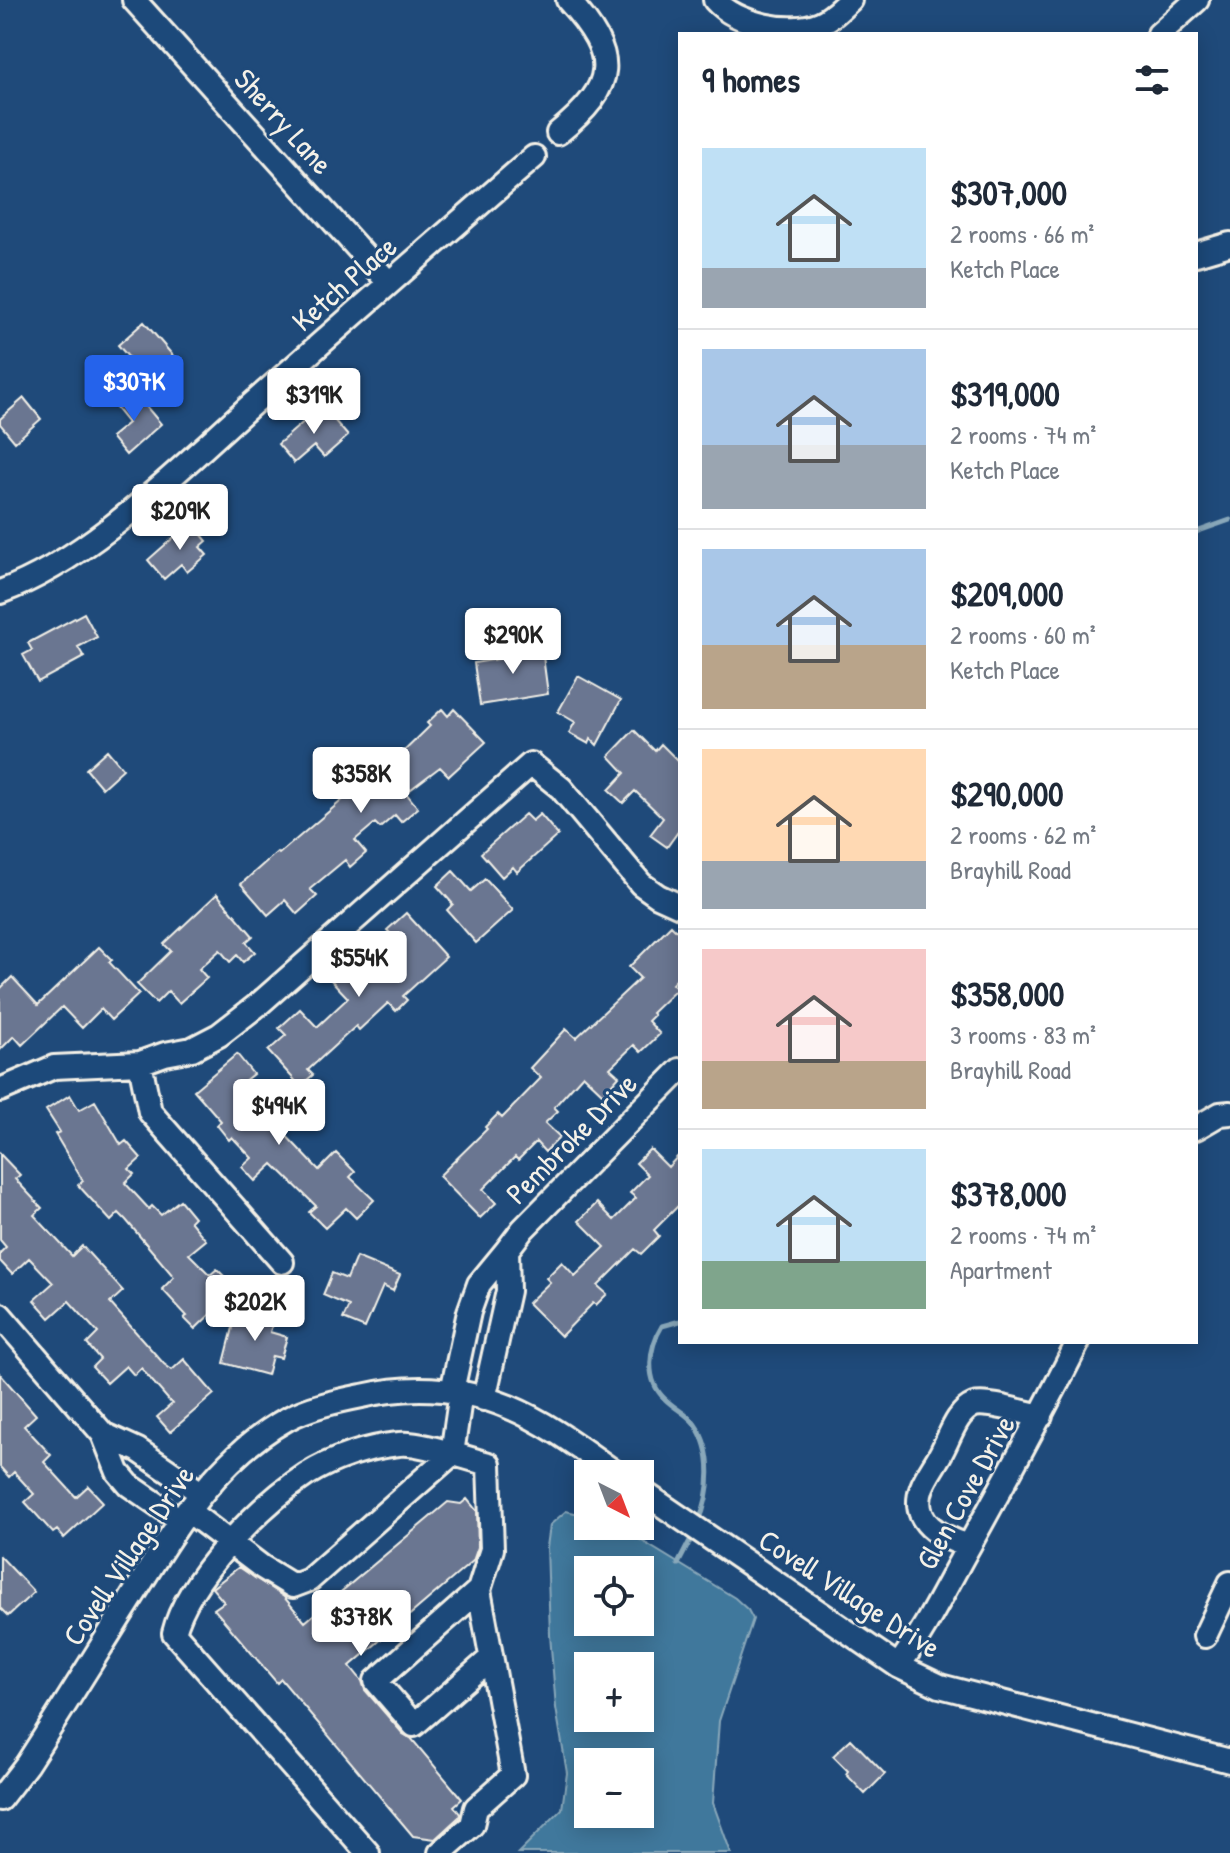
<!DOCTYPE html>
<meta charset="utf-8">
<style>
:root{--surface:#fff;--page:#f2f2f3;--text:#1f2937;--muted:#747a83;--line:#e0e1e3;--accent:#2563eb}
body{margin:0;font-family:"Patrick Hand",sans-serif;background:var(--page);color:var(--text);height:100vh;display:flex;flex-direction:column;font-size:30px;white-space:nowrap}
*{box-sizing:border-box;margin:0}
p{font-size:26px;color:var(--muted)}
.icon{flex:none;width:44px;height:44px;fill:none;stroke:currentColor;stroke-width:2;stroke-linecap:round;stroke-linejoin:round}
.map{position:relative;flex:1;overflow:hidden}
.details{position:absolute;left:678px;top:32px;width:520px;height:1312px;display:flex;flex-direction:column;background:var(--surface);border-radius:0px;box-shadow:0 4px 20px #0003}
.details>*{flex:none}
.needle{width:52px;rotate:138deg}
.fabs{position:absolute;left:574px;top:1460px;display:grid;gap:16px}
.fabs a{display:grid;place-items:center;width:80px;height:80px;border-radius:0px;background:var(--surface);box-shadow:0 4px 20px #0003;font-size:40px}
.price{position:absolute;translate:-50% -68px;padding:0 18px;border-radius:8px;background:#fff;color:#222;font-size:26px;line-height:52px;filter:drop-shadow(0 2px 4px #0008)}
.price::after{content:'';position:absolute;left:50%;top:48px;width:24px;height:18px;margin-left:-12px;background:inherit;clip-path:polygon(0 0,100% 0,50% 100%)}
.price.on{background:var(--accent);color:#fff}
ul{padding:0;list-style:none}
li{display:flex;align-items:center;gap:24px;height:200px;padding:0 24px}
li+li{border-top:2px solid var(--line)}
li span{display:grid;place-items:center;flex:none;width:224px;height:160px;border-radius:0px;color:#555}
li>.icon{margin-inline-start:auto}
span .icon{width:96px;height:96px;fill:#fffc;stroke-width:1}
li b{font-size:34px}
h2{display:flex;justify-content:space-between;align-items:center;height:96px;padding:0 24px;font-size:34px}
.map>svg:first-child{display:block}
.water{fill:#41789c;stroke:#89a8ba;stroke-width:2;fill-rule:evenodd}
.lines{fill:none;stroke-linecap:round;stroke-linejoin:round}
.stream{stroke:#89a8ba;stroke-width:5}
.building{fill:#6b7691;stroke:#f4f1e8;stroke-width:2}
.minor-casing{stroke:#f4f1e8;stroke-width:28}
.minor{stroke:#1f4a7a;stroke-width:22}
.labels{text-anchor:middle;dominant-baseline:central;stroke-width:6;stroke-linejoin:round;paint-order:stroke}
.street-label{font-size:30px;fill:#f4f1e8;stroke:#1f4a7a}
</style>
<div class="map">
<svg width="1230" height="1853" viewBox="0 0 1230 1853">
<rect width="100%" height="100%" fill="#1f4a7a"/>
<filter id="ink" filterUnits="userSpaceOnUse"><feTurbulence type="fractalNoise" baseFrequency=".0125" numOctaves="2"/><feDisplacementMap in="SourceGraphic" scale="16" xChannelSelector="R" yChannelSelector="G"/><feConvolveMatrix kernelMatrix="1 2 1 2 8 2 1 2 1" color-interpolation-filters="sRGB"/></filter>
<g filter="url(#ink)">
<path class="water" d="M566 1511 588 1516V1526L619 1527 735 1598 748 1610 753 1619 719 1721 713 1803 731 1853H518L562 1809 567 1773 556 1708 550 1635 547 1547 550 1525ZM588 1570H640V1622H588ZM588 1666H640V1718H588ZM588 1762H640V1814H588Z"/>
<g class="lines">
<path class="stream" d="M1196 532 1230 520
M680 1321 662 1326C649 1347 644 1380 665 1399 674 1408 687 1414 694 1423 715 1452 711 1493 698 1524
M678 1564 694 1533"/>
</g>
<path class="building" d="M144 322 175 358 149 381 118 345Z
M134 392 161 424 126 455 111 437 128 423 115 407Z
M24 398 41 419 15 442 0 424V419Z
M322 406 348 436 324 457 314 446 294 463 278 444Z
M191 522 207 541 200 547 207 555 187 572 181 564 164 579 148 560Z
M84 613 97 637 78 647 84 657 38 682 23 655 32 650 28 643Z
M541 641 548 694 480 705 474 663 518 656 517 645Z
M578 676 621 700 597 745 591 739 589 744 569 733 575 722 558 712Z
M442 709 448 716 454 709 486 742 449 776 440 767 406 793 418 808 401 822 395 815 380 828 375 823 355 840 366 853 350 867 345 860 310 889 317 896 297 914 285 900 268 915 241 884 277 852 279 854 340 802 394 757 396 759 430 726 427 723Z
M634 730 655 751 661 744 680 763V829L667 847 650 835 663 818 635 791 623 803 609 790 625 773 609 756Z
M107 750 123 769 102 788 86 769Z
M525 814 532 821 540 814 558 835 517 872 513 867 502 877 481 853Z
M453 871 471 891 485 879 513 910 476 943 447 910 453 904 437 886Z
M217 894 253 936 246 942 255 952 243 962 237 955 230 962 220 950 199 969 207 978 179 1003 168 991 156 1003 137 984 171 951 164 944Z
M406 913 446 957 403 996 407 1000 396 1011 388 1003 359 1030 356 1026 308 1070 313 1075 300 1086 268 1051 286 1035 279 1028 300 1009 317 1027 348 998 331 980 347 964 357 975 373 963 397 941 387 930Z
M671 925 680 934V976L672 984 677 989 652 1013 654 1015 648 1021 660 1034 641 1052 634 1045 610 1068 619 1076 603 1094 583 1075 554 1107 558 1111 545 1123 560 1137 545 1152 536 1142 518 1160 515 1157 483 1189 496 1203 480 1218 439 1176 487 1129 485 1127 498 1114 502 1118 541 1078 530 1068 566 1029 576 1038 640 978 629 967Z
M99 947 112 960 109 962 139 994 111 1020 101 1009 82 1028 62 1007 22 1045 14 1036 0 1050V989L12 977 38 1005Z
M237 1054 253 1074 238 1086 264 1117 273 1109 285 1121 278 1127 319 1170 336 1153 355 1172 350 1177 374 1200 356 1218 346 1208 325 1228 309 1212 316 1206 273 1164 255 1181 242 1167 252 1158 232 1137 229 1140 217 1125 221 1121 194 1090Z
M70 1095 79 1110 95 1101 121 1145 126 1141 141 1158 129 1169 134 1174 125 1183 149 1209 152 1206 161 1215 180 1200 194 1217 190 1221 206 1240 189 1254 210 1275 217 1269 231 1283 217 1297 222 1303 195 1329 184 1318 187 1316 162 1289 174 1277 126 1220 119 1213 111 1221 78 1185 83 1181 55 1134 60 1132 46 1110Z
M650 1149 668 1167 680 1154V1204L654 1230 659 1236 641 1254 635 1249 598 1286 607 1294 596 1305 593 1303 561 1336 528 1303 550 1282 546 1278 562 1262 575 1276 605 1247 579 1221 597 1203 614 1220 636 1198 630 1193 648 1175 636 1163Z
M0 1154 20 1175 15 1179 42 1208 34 1215 72 1256 82 1246 123 1291 110 1303 164 1364 172 1370 184 1359 214 1394 170 1432 157 1417 172 1404 141 1368 134 1375 126 1366 107 1383 92 1367 100 1359 87 1344 98 1333 69 1301 50 1318 34 1300 53 1283 29 1258 12 1274 0 1261V1253L6 1247 0 1240Z
M356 1257 400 1275 393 1291 383 1286 365 1328 343 1319 349 1306 323 1295 332 1273 347 1279Z
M256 1308 275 1314 270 1332 287 1337 281 1358 272 1356 267 1375 224 1363 236 1316 252 1320Z
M0 1374 36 1415 24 1426 51 1455 44 1462 76 1497 88 1486 103 1502 64 1538 57 1530 53 1533 25 1502 34 1494 14 1472 9 1477 0 1467Z
M467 1499 477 1511 478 1547 473 1561 350 1666 362 1681 365 1690 403 1734 411 1738 462 1799 454 1806 460 1814 459 1817 435 1839 413 1836 281 1679 277 1683 214 1609 224 1602 212 1588 239 1567 284 1597 305 1622 448 1502 461 1504Z
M0 1556 34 1592 8 1616 0 1608Z
M851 1739 885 1774 865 1794 846 1774 848 1771 833 1756Z"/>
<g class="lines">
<defs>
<path id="minor" d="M134 0 389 283
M715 0C736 24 791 36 820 23 831 19 841 8 850 0
M1159 34 1197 0
M558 133C617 85 619 56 568 0
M1196 254 1230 244
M0 592C90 560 180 468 251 405 345 322 439 239 534 157
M140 1063 150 1112 282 1262
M0 1090 54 1067 140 1063 165 1054 192 1049 219 1035 259 1004 531 764 561 788 641 884 658 896 680 906
M1196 1128 1220 1114 1230 1113
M507 1250 523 1229 680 1070
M0 1315 103 1434
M452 1391 469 1312 479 1284 507 1250 508 1291 484 1399
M640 1490 898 1666 940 1686 1230 1761
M187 1510 262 1567 293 1586 309 1580 452 1454 461 1392
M180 1520 129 1485 118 1472 103 1434 138 1450 201 1493
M968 1546C942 1537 909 1523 922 1487 927 1474 937 1462 943 1449 951 1434 957 1412 974 1405 988 1401 1025 1413 1041 1416
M479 1590 376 1681 414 1725 491 1658
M1205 1636 1230 1583
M898 1666C927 1628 946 1586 970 1544 1007 1477 1044 1411 1078 1342
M0 1799 27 1764C60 1713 92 1661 124 1610 169 1539 210 1462 287 1419 309 1407 337 1401 362 1396 412 1384 461 1387 509 1407 548 1423 583 1450 617 1474
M368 1853 174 1633C187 1579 260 1505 306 1475 333 1458 368 1447 399 1444 419 1441 468 1459 489 1464L492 1549 479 1590 513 1775 476 1808 472 1825 440 1853"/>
</defs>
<use href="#minor" class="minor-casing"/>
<use href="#minor" class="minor"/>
</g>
</g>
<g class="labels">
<g class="street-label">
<text transform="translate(284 121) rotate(48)">Sherry Lane</text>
<text transform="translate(344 283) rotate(-41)">Ketch Place</text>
<text transform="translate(571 1138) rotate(-45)">Pembroke Drive</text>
<text transform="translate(965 1492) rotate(-61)">Glen Cove Drive</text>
<text transform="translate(128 1555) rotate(-56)">Covell Village Drive</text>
<text transform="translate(850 1593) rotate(33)">Covell Village Drive</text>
</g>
</g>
</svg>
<div class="fabs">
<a><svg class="needle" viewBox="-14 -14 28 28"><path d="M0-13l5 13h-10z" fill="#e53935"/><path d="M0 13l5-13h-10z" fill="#747a83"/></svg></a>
<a><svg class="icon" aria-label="locate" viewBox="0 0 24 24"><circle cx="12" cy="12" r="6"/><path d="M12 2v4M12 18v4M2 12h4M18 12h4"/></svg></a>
<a>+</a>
<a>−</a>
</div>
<b class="price on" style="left:134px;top:423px">$307K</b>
<b class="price" style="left:314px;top:436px">$319K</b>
<b class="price" style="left:180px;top:552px">$209K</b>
<b class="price" style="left:513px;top:676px">$290K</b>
<b class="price" style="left:361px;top:815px">$358K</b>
<b class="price" style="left:359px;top:999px">$554K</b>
<b class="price" style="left:279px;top:1147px">$494K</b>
<b class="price" style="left:255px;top:1343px">$202K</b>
<b class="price" style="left:361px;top:1658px">$378K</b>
<section class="details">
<h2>9 homes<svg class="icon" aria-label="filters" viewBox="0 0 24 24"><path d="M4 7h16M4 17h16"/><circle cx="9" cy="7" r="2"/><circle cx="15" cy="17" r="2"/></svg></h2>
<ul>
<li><span style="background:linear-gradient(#bfe0f5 75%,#9aa5b1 0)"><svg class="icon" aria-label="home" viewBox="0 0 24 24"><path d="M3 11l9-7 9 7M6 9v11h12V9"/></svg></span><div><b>$307,000</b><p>2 rooms · 66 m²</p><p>Ketch Place</p></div></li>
<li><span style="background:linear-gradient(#a9c7e8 60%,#9aa5b1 0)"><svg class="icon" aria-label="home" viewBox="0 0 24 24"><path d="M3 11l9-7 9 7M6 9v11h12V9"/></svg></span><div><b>$319,000</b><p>2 rooms · 74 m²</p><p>Ketch Place</p></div></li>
<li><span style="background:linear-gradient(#a9c7e8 60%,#b9a48a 0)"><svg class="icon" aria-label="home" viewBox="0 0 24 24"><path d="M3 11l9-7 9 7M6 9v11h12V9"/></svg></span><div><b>$209,000</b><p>2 rooms · 60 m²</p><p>Ketch Place</p></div></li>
<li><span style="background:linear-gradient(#ffd9b3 70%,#9aa5b1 0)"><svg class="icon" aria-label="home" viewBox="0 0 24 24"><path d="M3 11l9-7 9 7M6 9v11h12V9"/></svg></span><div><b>$290,000</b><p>2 rooms · 62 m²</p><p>Brayhill Road</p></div></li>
<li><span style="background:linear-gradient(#f6c9c9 70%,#b9a48a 0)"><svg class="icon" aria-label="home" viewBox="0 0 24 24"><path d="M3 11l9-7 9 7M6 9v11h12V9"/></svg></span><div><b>$358,000</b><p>3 rooms · 83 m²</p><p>Brayhill Road</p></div></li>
<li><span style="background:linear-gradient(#bfe0f5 70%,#7fa58c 0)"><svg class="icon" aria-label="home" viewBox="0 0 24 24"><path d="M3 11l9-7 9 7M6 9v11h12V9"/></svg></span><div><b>$378,000</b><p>2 rooms · 74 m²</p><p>Apartment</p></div></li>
</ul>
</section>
</div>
